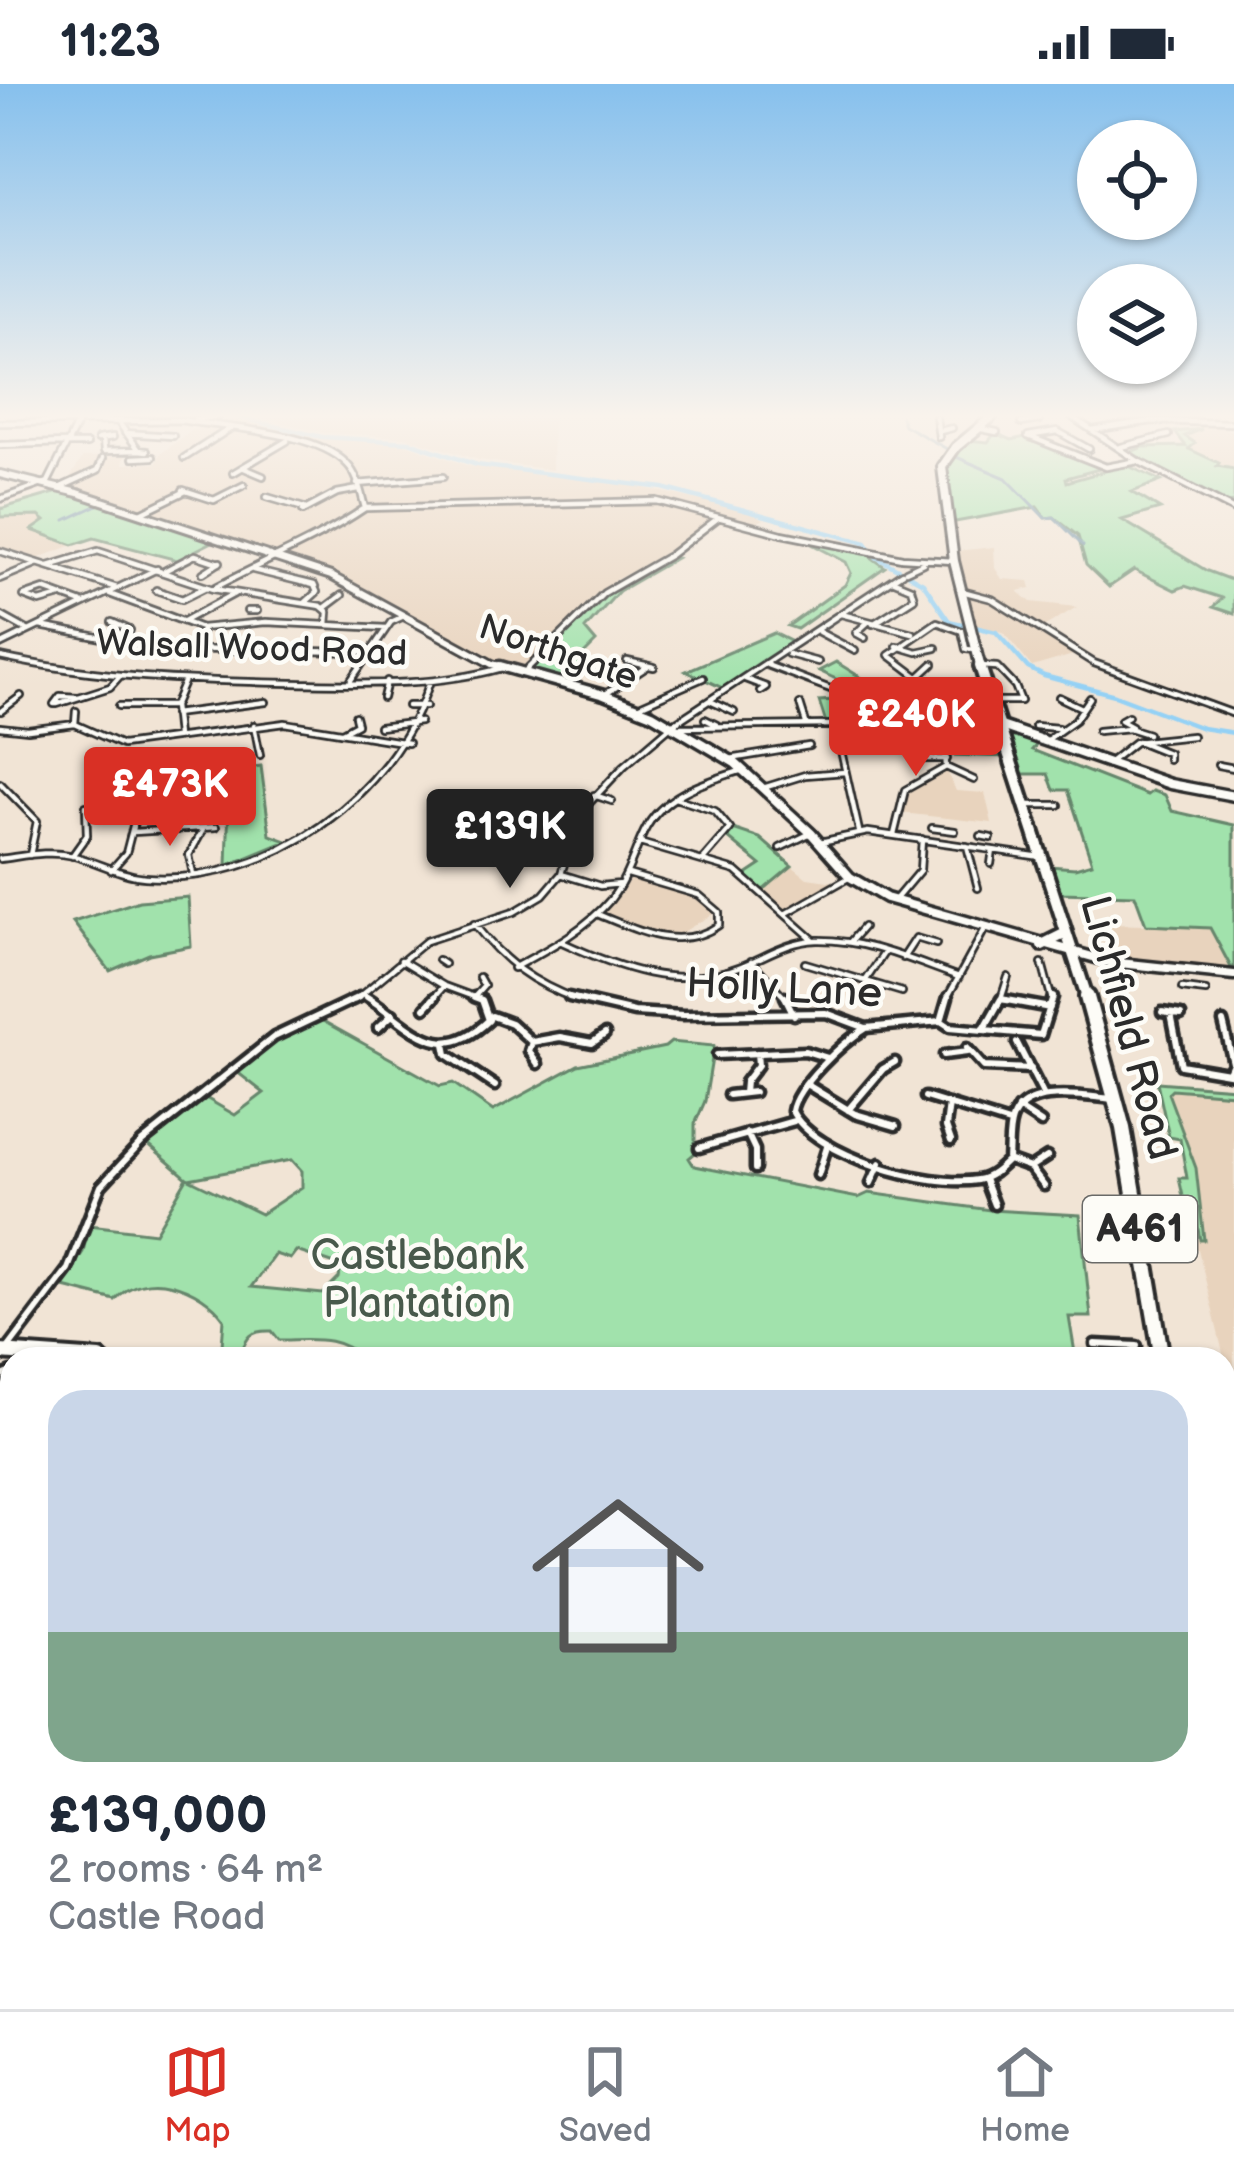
<!DOCTYPE html>
<meta charset="utf-8">
<style>
:root{--surface:#fff;--page:#f6f6f7;--text:#1f2937;--muted:#747a83;--line:#e0e1e3;--accent:#d93025}
body{margin:0;font-family:"Balsamiq Sans",sans-serif;background:var(--page);color:var(--text);height:100vh;display:flex;flex-direction:column;font-size:45px;white-space:nowrap}
*{box-sizing:border-box;margin:0}
p{font-size:39px;color:var(--muted)}
.icon{flex:none;width:66px;height:66px;fill:none;stroke:currentColor;stroke-width:2;stroke-linecap:round;stroke-linejoin:round}
.map{position:relative;flex:1;overflow:hidden}
.panel{position:absolute;left:0px;top:1263px;width:1236px;height:663px;display:flex;flex-direction:column;background:var(--surface);border-radius:36px 36px 0 0;box-shadow:0 3px 9px #0004}
.panel>*{flex:none}
.tools{position:absolute;left:1077px;top:36px;display:grid;gap:24px}
.tools a{display:grid;place-items:center;width:120px;height:120px;border-radius:50%;background:var(--surface);box-shadow:0 3px 9px #0004;font-size:60px}
.price{position:absolute;translate:-50% -102px;padding:0 27px;border-radius:12px;background:var(--accent);color:#fff;font-size:39px;line-height:78px;filter:drop-shadow(0 3px 6px #0008)}
.price::after{content:'';position:absolute;left:50%;top:72px;width:36px;height:27px;margin-left:-18px;background:inherit;clip-path:polygon(0 0,100% 0,50% 100%)}
.price.active{background:#222;color:#fff}
ul{padding:0;list-style:none}
li{display:grid;align-content:center;gap:24px;height:636px;padding:0 48px}
li+li{border-top:3px solid var(--line)}
li span{display:grid;place-items:center;height:372px;border-radius:36px;color:#555}
li>.icon{margin-inline-start:auto}
span .icon{width:216px;height:216px;fill:#fffc;stroke-width:1}
li b{font-size:51px}
.status{display:flex;justify-content:space-between;align-items:center;height:84px;padding:0 60px;background:var(--surface);direction:ltr}
.status svg{height:33px;fill:currentColor}
.tabs{display:flex;justify-content:space-around;align-items:center;height:168px;border-top:3px solid var(--line);background:var(--surface);font-size:33px;color:var(--muted)}
.tabs a{display:grid;justify-items:center;gap:6px}
.tabs .active{color:var(--accent)}
.map>svg:first-child{display:block}
.built{fill:#e8d3bd}
.green{fill:#a1e2ac;stroke:#66866c;stroke-width:3;fill-rule:evenodd}
.lines{fill:none;stroke-linecap:round;stroke-linejoin:round}
.stream{stroke:#6a8fa4;stroke-width:3}
.canal{stroke:#94d1f5;stroke-width:4.5}
.minor-far1-casing{stroke:#2b2b2b;stroke-width:10}
.minor-casing{stroke:#2b2b2b;stroke-width:15}
.major-far1-casing{stroke:#2b2b2b;stroke-width:12}
.major-casing{stroke:#2b2b2b;stroke-width:15}
.highway-far3-casing{stroke:#2b2b2b;stroke-width:14}
.highway-far2-casing{stroke:#2b2b2b;stroke-width:18}
.highway-far1-casing{stroke:#2b2b2b;stroke-width:22}
.highway-casing{stroke:#2b2b2b;stroke-width:27}
.minor-far1{stroke:#fdfcf7;stroke-width:4.5}
.minor{stroke:#fdfcf7;stroke-width:6}
.major-far1{stroke:#fdfcf7;stroke-width:6}
.major{stroke:#fdfcf7;stroke-width:8}
.highway-far3{stroke:#fdfcf7;stroke-width:8}
.highway-far2{stroke:#fdfcf7;stroke-width:10}
.highway-far1{stroke:#fdfcf7;stroke-width:14}
.highway{stroke:#fdfcf7;stroke-width:18}
.labels{text-anchor:middle;dominant-baseline:central;stroke-width:9;stroke-linejoin:round;paint-order:stroke}
.far-street-label{font-size:36px;fill:#2b2b2b;stroke:#fdfcf7}
.shield{fill:#fdfcf7;stroke:#6a6a68;stroke-width:3}
.shield-label{font-size:39px;font-weight:bold;fill:#2b2b2b}
.street-label{font-size:42px;fill:#2b2b2b;stroke:#fdfcf7}
.park-label{font-size:42px;fill:#48594b;stroke:#fdfcf7}
</style>
<div class="status"><b>11:23</b><svg viewBox="0 0 49 12"><path d="M0 12V9h3v3zM5 12V6h3v6zM10 12V3h3v9zM15 12V0h3v12zM26 1h20v11H26zM47 4h2v5h-2z"/></svg></div>
<div class="map">
<svg width="1234" height="1925" viewBox="0 0 1234 1925">
<rect width="100%" height="100%" fill="#f1e4d5"/>
<filter id="ink" filterUnits="userSpaceOnUse"><feTurbulence type="fractalNoise" baseFrequency=".00833" numOctaves="2"/><feDisplacementMap in="SourceGraphic" scale="24" xChannelSelector="R" yChannelSelector="G"/><feConvolveMatrix kernelMatrix="1 2 1 2 8 2 1 2 1" color-interpolation-filters="sRGB"/></filter>
<g filter="url(#ink)">
<path class="built" d="M259 333H553L552 386 479 376 405 353 325 349Z
M237 335 314 353 399 358 469 382 635 402 742 425 764 435 755 440 716 432 661 472 617 495 596 510 522 588 478 571 336 491 64 403 83 373 125 372 123 380 157 379 159 371 191 347Z
M1195 337 1228 339 1227 346 1234 347V418L1225 419 1193 400 1143 363 1186 362 1175 348 1201 345Z
M0 425 61 433 33 446 73 461 34 476 0 466Z
M994 463 995 484 1002 495 1029 497 1031 504 1018 507 1031 518 1077 523 1035 548 1073 571 1032 583 1003 548 974 541 956 467Z
M947 687 956 707 985 709 992 739 902 729 907 706Z
M792 782 807 794 835 798 784 829 761 808Z
M631 794 698 813 716 828 673 854 603 830Z
M1110 840 1210 843 1232 889 1121 877Z
M1157 998 1234 1004V1315L1198 1165 1152 1161 1150 1149 1200 1155 1195 1127 1186 1126 1179 1094H1187L1180 1055 1169 1053Z"/>
<path class="green" d="M1202 345 1185 352 1195 359 1189 365 1219 379 1217 382 1234 385V418L1225 419 1128 369 1143 363 1186 362 1175 348Z
M995 349 1012 356 1025 353 1103 384 1066 394 1067 398 1126 381 1161 397 1132 408 1160 425 1122 436 1207 487 1234 497V530L1213 523 1222 514 1185 502 1175 506 1134 486 1109 503 1086 481 1078 452 1054 433 1045 434 1037 423 950 439 946 387 968 356 988 358Z
M62 407 216 456 177 476 94 454 73 461 32 446 45 437 39 432 0 433V425Z
M804 456 863 467 885 483 797 545 788 542 845 501 851 489 846 478Z
M672 473 676 474 619 507 585 545 596 558 579 575 581 589 571 599 529 587 608 510Z
M774 549 796 560 725 605 686 587Z
M836 578 933 638 826 639 819 617 855 615 853 603 819 587Z
M947 640H998L1007 673 950 671Z
M1003 644 1039 658 1032 666 1147 711 1152 707 1165 711 1172 727 1234 741V889L1210 844 1146 841 1135 811 1058 809 1048 782 1075 784 1092 779 1068 706H1054L1048 690H1020Z
M261 682 270 751 287 757 227 782 229 717 222 688Z
M733 745 760 754 792 782 761 808 746 791 761 781 727 753Z
M188 813 191 862 149 870 110 887 73 838 139 817Z
M321 936 440 1002 453 999 493 1027 578 981 665 963 671 958 714 962 705 1017 695 1040V1069L689 1074 694 1082 858 1114 869 1109 990 1126 1080 1131 1091 1233H1069L1076 1275H362C341 1250 309 1256 279 1256L272 1247C248 1246 247 1254 238 1275H221L224 1235C201 1203 145 1182 115 1216L60 1202 83 1168 89 1141 155 1149 187 1094 146 1059 204 1013 235 1031 264 1009 237 988 285 949ZM292 1076 302 1087V1103L261 1130 189 1095ZM296 1167 341 1182 339 1194 323 1210 251 1203 275 1170 290 1175Z
M1157 998 1234 1004V1010L1172 1005 1168 1009 1196 1084 1204 1156H1200L1195 1127 1186 1126 1179 1094H1187L1180 1055 1169 1053Z"/>
<g class="lines">
<path class="stream" d="M901 333 904 341 947 365 945 370
M954 372 1006 394 1045 434 1054 433 1083 462
M66 436 100 420"/>
<path class="canal" d="M237 333 322 353 409 358 477 381 663 404 866 459 876 473 923 499 949 537 996 548 1028 584 1044 592 1115 611 1202 644 1234 649"/>
<defs>
<path id="minor-far1" d="M936 333 939 353
M1072 333 1138 377 1234 426
M195 335 217 333
M181 336C224 344 316 347 347 380 358 391 361 409 365 424
M0 339 182 336
M119 339 139 366 147 367
M1021 339 1040 336 1038 333
M982 345 997 348
M1091 346 1152 337 1234 339
M940 347 952 344
M125 349 173 352
M1028 352 1106 383 1138 377
M1028 352 1057 347 1089 365
M98 355 113 353
M103 355 104 367 139 366
M66 360H87
M0 361 65 359
M1121 363 1169 351
M133 374 153 373
M184 374 231 344
M244 384 263 392
M233 389 287 357
M357 400 443 393
M59 404 98 386 103 374
M183 406 214 416 244 401
M267 413 304 424
M0 415 48 398 77 340
M365 424 657 417 782 450 902 474 954 477
M303 427 337 409 359 405
M141 429 186 407
M0 467 117 504
M195 471 219 479
M49 482 98 467 213 505 321 522 328 528 327 541
M253 486 314 501 317 508 306 518
M164 487 195 471
M906 487 923 479
M203 489 220 478
M0 495 36 480
M216 503C266 476 318 456 365 424
M156 506 182 515 206 503
M962 507 992 515 1094 579 1234 630
M107 509 201 544 266 538 386 544
M61 512 40 518 24 512 44 505 82 519
M326 523 342 511
M247 527H257
M841 530 913 549
M0 531 29 547
M184 537 234 510
M112 538 130 546 124 560
M873 540 914 514 911 504 892 496
M40 542 160 565 370 568
M819 548 855 567
M865 554 856 549 868 538
M0 561 157 485
M897 562 917 568 936 564
M190 564 204 544
M976 566 966 565 962 547 937 538 889 571 952 619 990 637
M788 570 818 578
M0 573C95 594 195 597 292 599 362 600 434 603 502 584
M627 577 654 583
M767 581 833 606
M980 582 997 583 1015 602 1021 617H994
M592 583 623 594
M525 587 604 509 670 471 718 434
M919 593 933 580
M745 595 766 603 760 607
M351 596 391 538 404 532
M604 611 648 582
M78 613 60 612 54 620H57L110 603 120 592
M1059 613 1082 624
M383 614 387 597
M710 617 734 628
M800 620 806 639
M119 622H174
M408 622H426
M637 623 703 594
M1 627 21 612
M174 630 266 618
M1128 632 1121 636 1132 642
M705 635 717 641
M75 640 76 627
M835 640 859 747
M254 641 260 671
M1035 642 1058 644
M0 643 28 646 75 640 122 661 285 639 408 659
M379 643 420 638
M675 643 996 639
M1098 647 1129 644 1148 650
M342 648 357 640 355 632
M177 652 174 622 185 596
M1047 656 1075 636 1090 614
M1138 657 1168 669V675
M912 668 919 675H947
M730 675 809 662
M1107 680 1135 658 1192 652
M1218 681 1234 684
M946 683 974 696
M0 699 37 737 30 771
M763 704 805 691 845 688
M594 711 612 717
M675 714 715 727 730 745 704 775
M185 719 229 717
M1027 721H1059
M932 744 955 747
M178 746 187 710
M133 748 216 743
M894 751 905 706 946 683 944 639
M981 752 991 754
M820 758 868 748 1041 773
M640 759 736 787 814 856
M967 762 978 804
M780 764 811 749
M72 772 87 751 86 722
M0 775C24 772 49 766 74 772 98 778 120 791 145 793 270 802 393 713 430 597
M991 780 993 766
M111 786 126 769 140 715
M193 790 189 771 204 744
M561 790 600 802 621 800
M894 817 920 786 922 755
M597 830C638 846 679 869 719 841V828L699 811 628 790
M785 830 850 793
M474 840C504 878 532 899 578 916
M562 858C618 884 678 907 739 883 765 873 788 857 817 856 866 855 913 877 959 893
M850 858 863 843
M903 874 916 854 936 860
M401 876 444 902 482 916
M438 876 444 880
M751 877 787 916
M805 879 902 908
M1042 879 1052 916
M513 884C548 865 585 846 611 815 627 795 633 771 644 748 662 710 705 698 743 686
M866 896 884 869
M1182 904 1206 907
M363 910 372 916
M475 912 484 902 479 893
M1001 915 1008 893
M355 916 426 857 514 828 543 811 561 790 579 730 624 682 672 641 902 489
M432 916 444 902
M946 916 985 845
M1001 916H1006"/>
<path id="minor" d="M367 913C412 942 439 984 489 936L482 916 474 913
M569 913 634 928 683 931 826 929 866 944 941 937 950 943 1041 951 1053 913
M785 913 794 931
M425 924 435 913
M1162 928 1181 931
M1171 930 1181 981 1234 990
M492 932 511 939 532 958 529 967 538 980
M941 937 948 913
M1223 938 1233 979 1230 986
M378 944 393 930
M865 945C843 958 796 1002 792 1027 814 1072 929 1104 977 1096 990 1094 999 1085 1008 1076 1009 1064 1008 1047 1012 1036 1024 1000 1086 1013 1114 1015
M984 945 1001 915 1050 924
M532 958 560 953 592 959 605 950
M1017 959 1044 1012
M445 960 447 970 495 1002
M967 964 984 983 1031 985
M717 971 805 967 828 974
M944 971 967 968
M806 1000 855 1030 896 1042
M744 1009 745 998 758 981 757 969
M728 1011 754 1008
M925 1013 1009 1039
M949 1020 946 1043 951 1057
M1018 1024 1041 1039
M848 1026 883 985 895 978
M747 1049 755 1066V1085
M699 1064 794 1037
M1008 1076 1030 1084 1044 1102
M1030 1084 1047 1073
M818 1091 827 1063
M984 1095 994 1121
M871 1099 880 1079
M1095 1260 1137 1262
M6 1267 68 1185 101 1102 142 1058 274 953 359 913
M0 1293 12 1288"/>
<path id="major-far1" d="M0 390 78 409 331 492 492 580 511 585"/>
<path id="major" d="M500 582 604 611 652 630 735 679 811 749 850 793 886 814 1110 878 1234 891
M1001 642 1170 700 1234 712"/>
<path id="highway-far3" d="M981 585 954 477 942 383 956 363 992 333"/>
<path id="highway-far2" d="M980 582 1088 916
M1042 861 1066 849"/>
<path id="highway-far1" d="M1087 913 1123 1044 1162 1275
M0 1268 100 1275"/>
<path id="highway" d="M1224 1384 1234 1387
M1224 1548 1234 1589"/>
</defs>
<use href="#minor-far1" class="minor-far1-casing"/>
<use href="#minor" class="minor-casing"/>
<use href="#major-far1" class="major-far1-casing"/>
<use href="#major" class="major-casing"/>
<use href="#highway-far3" class="highway-far3-casing"/>
<use href="#highway-far2" class="highway-far2-casing"/>
<use href="#highway-far1" class="highway-far1-casing"/>
<use href="#highway" class="highway-casing"/>
<use href="#minor-far1" class="minor-far1"/>
<use href="#minor" class="minor"/>
<use href="#major-far1" class="major-far1"/>
<use href="#major" class="major"/>
<use href="#highway-far3" class="highway-far3"/>
<use href="#highway-far2" class="highway-far2"/>
<use href="#highway-far1" class="highway-far1"/>
<use href="#highway" class="highway"/>
</g>
</g>
<linearGradient id="sky" x2="0" y2="1"><stop stop-color="#86c0ed"/><stop offset="0.55" stop-color="#f9f3ec"/><stop offset="1" stop-color="#f9f3ec" stop-opacity="0"/></linearGradient>
<rect width="1234" height="603" fill="url(#sky)"/>
<g class="labels">
<g class="far-street-label">
<text transform="translate(252 565) rotate(2)">Walsall Wood Road</text>
<text transform="translate(558 569) rotate(19)">Northgate</text>
</g>
<rect class="shield" x="1083" y="1112" width="114" height="66" rx="9"/>
<g class="shield-label">
<text x="1140" y="1145">A461</text>
</g>
<g class="street-label">
<text transform="translate(784 905) rotate(3)">Holly Lane</text>
<text transform="translate(1128 944) rotate(75)">Lichfield Road</text>
</g>
<g class="park-label">
<text x="417" y="1172">Castlebank<tspan x="417" dy="48">Plantation</tspan></text>
</g>
</g>
</svg>
<div class="tools">
<a><svg class="icon" aria-label="locate" viewBox="0 0 24 24"><circle cx="12" cy="12" r="6"/><path d="M12 2v4M12 18v4M2 12h4M18 12h4"/></svg></a>
<a><svg class="icon" aria-label="layers" viewBox="0 0 24 24"><path d="M12 4l9 5-9 5-9-5zM3 14l9 5 9-5"/></svg></a>
</div>
<b class="price" style="left:916px;top:695px">£240K</b>
<b class="price" style="left:170px;top:765px">£473K</b>
<b class="price active" style="left:510px;top:807px">£139K</b>
<section class="panel">
<ul>
<li><span style="background:linear-gradient(#c9d6e8 65%,#7fa58c 0)"><svg class="icon" aria-label="home" viewBox="0 0 24 24"><path d="M3 11l9-7 9 7M6 9v11h12V9"/></svg></span><div><b>£139,000</b><p>2 rooms · 64 m²</p><p>Castle Road</p></div></li>
</ul>
</section>
</div>
<nav class="tabs">
<a class="active"><svg class="icon" aria-label="map" viewBox="0 0 24 24"><path d="M3 6l6-2 6 2 6-2v14l-6 2-6-2-6 2zM9 4v14M15 6v14"/></svg>Map</a>
<a><svg class="icon" aria-label="saved" viewBox="0 0 24 24"><path d="M7 4h10v16l-5-4-5 4z"/></svg>Saved</a>
<a><svg class="icon" aria-label="home" viewBox="0 0 24 24"><path d="M3 11l9-7 9 7M6 9v11h12V9"/></svg>Home</a>
</nav>
